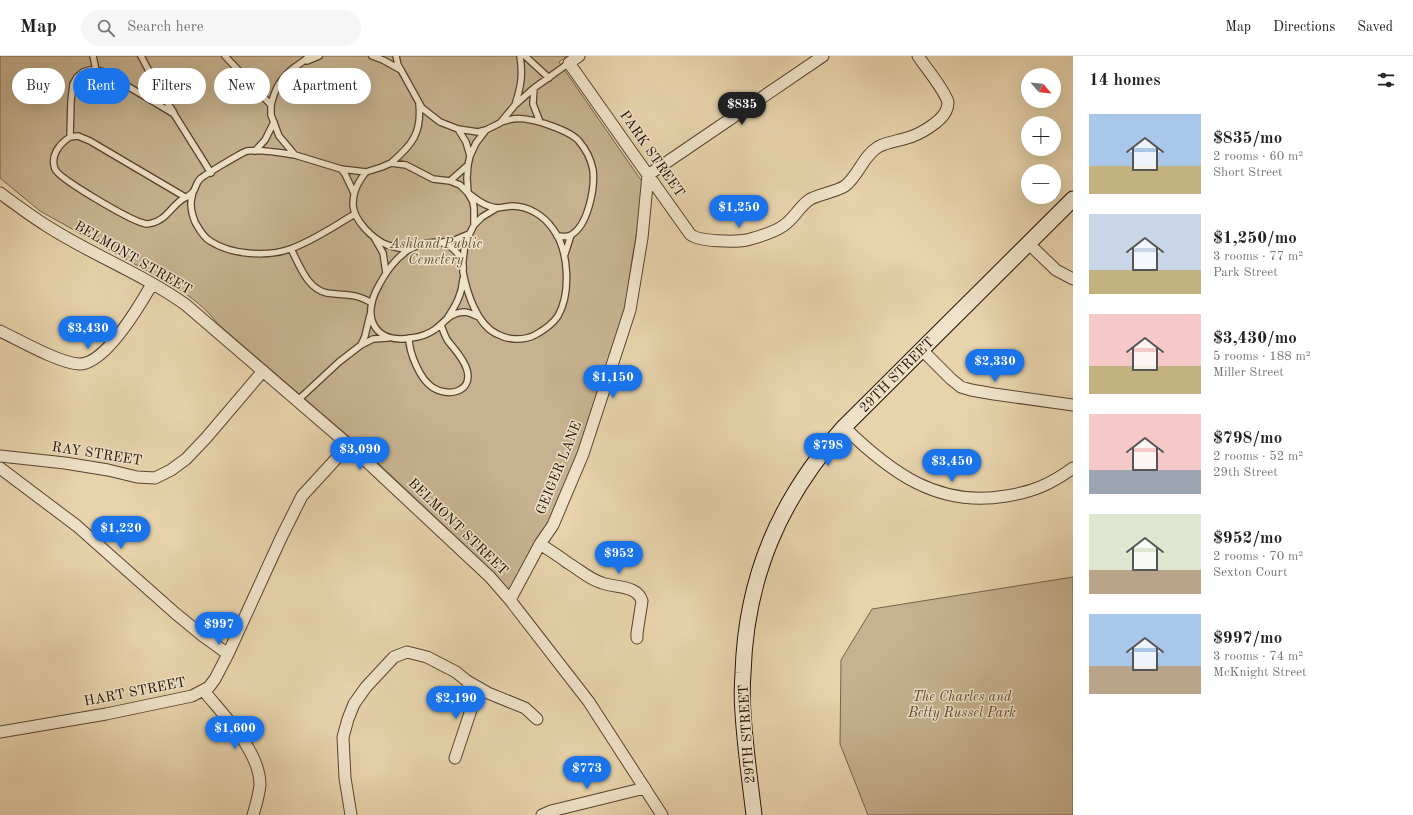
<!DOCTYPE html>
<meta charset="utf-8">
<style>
:root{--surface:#fff;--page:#f6f6f6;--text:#202124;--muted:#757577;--line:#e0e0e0;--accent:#1a73e8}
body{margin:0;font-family:"Old Standard TT",serif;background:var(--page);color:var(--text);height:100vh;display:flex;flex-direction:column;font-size:15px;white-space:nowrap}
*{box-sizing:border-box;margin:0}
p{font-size:13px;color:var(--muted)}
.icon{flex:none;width:22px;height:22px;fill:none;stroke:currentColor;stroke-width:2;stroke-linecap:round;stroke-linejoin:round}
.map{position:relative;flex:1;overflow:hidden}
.sheet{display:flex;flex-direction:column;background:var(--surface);width:340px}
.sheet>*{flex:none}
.hud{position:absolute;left:12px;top:12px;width:380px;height:36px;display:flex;gap:8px}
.needle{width:26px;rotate:117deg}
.controls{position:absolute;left:1021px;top:12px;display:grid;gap:8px}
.controls a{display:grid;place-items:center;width:40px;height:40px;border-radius:50%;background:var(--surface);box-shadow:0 4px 16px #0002;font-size:20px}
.price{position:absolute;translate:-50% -34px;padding:0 9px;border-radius:14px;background:var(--accent);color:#fff;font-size:13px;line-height:26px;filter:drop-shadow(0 1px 2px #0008)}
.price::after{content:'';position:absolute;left:50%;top:24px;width:12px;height:9px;margin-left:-6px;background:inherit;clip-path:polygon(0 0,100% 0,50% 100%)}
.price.current{background:#222;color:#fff}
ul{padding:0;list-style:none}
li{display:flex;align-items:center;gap:12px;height:100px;padding:0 16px}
li span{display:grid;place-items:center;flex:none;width:112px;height:80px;border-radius:0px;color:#555}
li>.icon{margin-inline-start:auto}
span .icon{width:48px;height:48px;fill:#fffc;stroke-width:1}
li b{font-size:17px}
h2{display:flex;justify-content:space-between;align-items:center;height:48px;padding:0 16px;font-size:17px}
.pill{padding:0 14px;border-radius:18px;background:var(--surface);box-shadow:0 4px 16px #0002;font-size:14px;line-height:36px}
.pill.current{background:var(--accent);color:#fff}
header{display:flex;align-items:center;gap:24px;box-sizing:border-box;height:56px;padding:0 20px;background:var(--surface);border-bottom:1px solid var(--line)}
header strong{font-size:19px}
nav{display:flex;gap:22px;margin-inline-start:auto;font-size:14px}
.search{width:280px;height:36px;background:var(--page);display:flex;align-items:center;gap:10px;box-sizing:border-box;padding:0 14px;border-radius:22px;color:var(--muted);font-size:15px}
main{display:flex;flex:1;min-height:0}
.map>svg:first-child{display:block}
.green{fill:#c6b290;stroke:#76624a}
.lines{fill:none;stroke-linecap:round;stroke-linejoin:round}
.lane-casing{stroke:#57422f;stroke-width:8}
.street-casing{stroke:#57422f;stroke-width:13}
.secondary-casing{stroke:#271205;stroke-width:17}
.lane{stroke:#efe2c9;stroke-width:5.5}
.street{stroke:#efe2c9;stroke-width:11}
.secondary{stroke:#efe2c9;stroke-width:15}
.labels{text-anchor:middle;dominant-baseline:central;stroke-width:3;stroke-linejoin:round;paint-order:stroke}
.street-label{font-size:14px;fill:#271205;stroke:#efe2c9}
.park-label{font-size:14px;font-style:italic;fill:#5f4a36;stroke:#efe2c9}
</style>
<header>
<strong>Map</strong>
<div class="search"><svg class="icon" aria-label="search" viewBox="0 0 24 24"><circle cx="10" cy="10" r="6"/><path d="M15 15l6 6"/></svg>Search here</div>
<nav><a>Map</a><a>Directions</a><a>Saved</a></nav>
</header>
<main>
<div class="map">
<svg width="1073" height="759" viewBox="0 0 1073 759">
<rect width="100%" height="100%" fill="#e7d3ac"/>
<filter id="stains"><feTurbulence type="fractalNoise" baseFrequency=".005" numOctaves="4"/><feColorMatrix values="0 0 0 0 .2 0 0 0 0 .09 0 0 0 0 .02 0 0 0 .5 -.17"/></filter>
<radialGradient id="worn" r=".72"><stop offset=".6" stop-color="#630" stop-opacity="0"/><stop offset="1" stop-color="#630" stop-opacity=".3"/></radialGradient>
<path class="green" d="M0 0H567L559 6 643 127 641 150 631 210 626 252 582 388 541 484 510 535 469 493 361 391 218 268C206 252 191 241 174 230L40 155 0 122Z
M1073 521V759H868L840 688 841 604 872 553Z"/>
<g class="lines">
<defs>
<path id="lane" d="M93 0 96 14
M141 0 158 32 174 57
M225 0 271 49V59L279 80 295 99 341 113 345 118 354 137
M372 0 383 4 401 14 422 52 440 66 458 73 466 86 470 100 468 109 467 122 468 137C477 144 486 151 497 152 502 152 508 150 512 150 529 150 544 160 553 173 569 194 571 237 558 260 552 269 544 274 535 279 523 285 508 284 497 278 477 269 467 237 463 216 463 213 464 208 462 204 459 198 454 193 448 189 439 184 425 187 416 190 413 192 410 194 407 194 405 194 401 192 399 192 395 191 391 190 387 189 373 183 354 165 353 149 353 135 358 126 366 116L382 111 391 107 406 109 433 123 450 125 468 109
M396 0 398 9 401 14
M525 0 549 22
M307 5 319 0
M271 49C275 33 279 25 291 14 297 9 304 6 309 0
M515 49C521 30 523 20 520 0
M501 66C516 61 524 62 540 66
M458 73 478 76 486 74 500 67 515 49 534 32
M70 81 78 80 90 85 185 141
M255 95 265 84 274 66
M470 100 476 87 486 74
M391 107C412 89 422 77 419 48
M341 113 366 116
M211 117 174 58 104 16 96 14H90L83 16 77 21 73 28 71 45 70 81C59 88 50 100 55 113 59 123 130 164 143 167 145 168 149 168 152 167 164 165 171 152 180 145 184 142 190 140 193 136 196 132 196 127 200 123 204 119 243 96 247 95 259 93 283 97 295 99
M450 125 460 129 468 137 473 146 474 152V169L465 187 463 205
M193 136C192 140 191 144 191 148 191 154 193 161 195 166 199 173 203 181 210 185 231 199 267 201 290 193 313 185 334 170 355 158
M474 169 482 161 497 152
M557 180C561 180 565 181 569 180 588 172 595 132 593 114 591 103 585 92 578 84 569 75 552 70 540 66L533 48 534 32 569 7
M375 183 383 197 386 217
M443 186 455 184 469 178
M291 193C299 208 307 233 327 237 346 240 353 236 372 247
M408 194C394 204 386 216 378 231 361 262 375 288 411 282 419 281 427 279 434 274 445 267 448 257 464 256 469 256 474 259 479 261
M565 198 571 179
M448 261C456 249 462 238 463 223
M409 282C409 297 420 323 432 331 448 342 473 336 467 314 464 303 455 294 448 285 445 281 443 274 441 269
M361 289 373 283 388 282
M297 345 339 306 361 289 365 280 370 259"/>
<path id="street" d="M579 0 569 7 648 119 690 178C698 186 736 186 747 184 758 181 773 177 783 170 794 163 799 151 809 144 815 139 836 136 845 130 859 119 863 100 878 91 887 86 898 85 907 82 919 79 941 66 946 55 947 53 948 48 948 46 944 33 926 12 918 0
M0 137C15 148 31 160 47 170 92 199 143 218 186 249L351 391 490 521 510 544 589 646 662 759
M1029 188 1056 214 1073 223
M0 275C19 284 59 307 79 308 105 309 140 249 152 228
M922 294 951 323 961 331 971 334 994 338 1073 349
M844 371C890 416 938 452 1006 440 1033 436 1051 428 1073 412
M0 400 65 407 108 414 137 421 155 422 171 414 186 403 206 382 263 315
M0 412 77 470 175 557 203 580 228 598
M540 488C549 494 559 500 568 507 580 514 589 523 602 527 616 532 637 529 642 545L637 577V582
M510 544 540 488 553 469 583 398 619 288 630 254 642 182 648 119 823 0
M204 635C224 660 260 695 260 729 259 739 256 749 253 759
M0 676 106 658 192 640 209 631 215 623 228 598 281 482 302 440 335 404 351 391
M455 702 472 651 474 640 467 625
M351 759 345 722 343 681 348 663 354 648 366 631 394 601 407 596 427 601 456 616 467 625 488 637 525 652 537 663
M542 759 551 755 645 732"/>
<path id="secondary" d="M754 759C750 725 745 691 743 657 742 644 742 630 743 617 746 521 780 442 844 371L1073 143"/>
</defs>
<use href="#lane" class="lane-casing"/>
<use href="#street" class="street-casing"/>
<use href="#secondary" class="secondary-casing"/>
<use href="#lane" class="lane"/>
<use href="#street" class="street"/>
<use href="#secondary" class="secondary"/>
</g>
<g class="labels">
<g class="street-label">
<text transform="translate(652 98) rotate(55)">PARK STREET</text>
<text transform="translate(133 202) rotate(30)">BELMONT STREET</text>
<text transform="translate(897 319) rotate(-45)">29TH STREET</text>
<text transform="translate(97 398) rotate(9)">RAY STREET</text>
<text transform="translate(559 412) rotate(-68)">GEIGER LANE</text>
<text transform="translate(458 471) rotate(44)">BELMONT STREET</text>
<text transform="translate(135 636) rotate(-11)">HART STREET</text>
<text transform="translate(747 678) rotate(-94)">29TH STREET</text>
</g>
<g class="park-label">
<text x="436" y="188">Ashland Public<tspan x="436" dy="16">Cemetery</tspan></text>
<text x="962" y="641">The Charles and<tspan x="962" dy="16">Betty Russel Park</tspan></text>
</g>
</g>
<rect width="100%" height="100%" filter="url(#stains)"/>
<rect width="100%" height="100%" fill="url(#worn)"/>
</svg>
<div class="controls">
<a><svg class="needle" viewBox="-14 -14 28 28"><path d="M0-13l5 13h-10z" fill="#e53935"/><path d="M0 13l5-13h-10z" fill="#757577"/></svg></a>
<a>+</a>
<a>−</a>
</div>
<b class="price current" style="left:742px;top:70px">$835</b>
<b class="price" style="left:739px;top:173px">$1,250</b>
<b class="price" style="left:88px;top:294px">$3,430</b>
<b class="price" style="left:995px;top:327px">$2,330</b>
<b class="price" style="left:613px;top:343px">$1,150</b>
<b class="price" style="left:828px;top:411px">$798</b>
<b class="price" style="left:360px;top:415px">$3,090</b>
<b class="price" style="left:952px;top:427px">$3,450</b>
<b class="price" style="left:121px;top:494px">$1,220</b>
<b class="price" style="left:619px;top:519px">$952</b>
<b class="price" style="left:219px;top:590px">$997</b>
<b class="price" style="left:456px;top:664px">$2,190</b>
<b class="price" style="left:235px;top:694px">$1,600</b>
<b class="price" style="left:587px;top:734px">$773</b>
<div class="hud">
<a class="pill">Buy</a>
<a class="pill current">Rent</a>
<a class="pill">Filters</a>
<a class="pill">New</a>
<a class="pill">Apartment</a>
</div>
</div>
<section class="sheet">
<h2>14 homes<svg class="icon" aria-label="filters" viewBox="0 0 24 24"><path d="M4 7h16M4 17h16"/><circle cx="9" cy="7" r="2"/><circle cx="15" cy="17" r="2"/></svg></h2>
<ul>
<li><span style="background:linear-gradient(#a9c7e8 65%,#c2b280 0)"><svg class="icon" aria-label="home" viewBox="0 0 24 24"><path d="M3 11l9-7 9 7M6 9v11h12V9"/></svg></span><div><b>$835/mo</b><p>2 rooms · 60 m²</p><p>Short Street</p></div></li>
<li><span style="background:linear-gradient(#c9d6e8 70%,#c2b280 0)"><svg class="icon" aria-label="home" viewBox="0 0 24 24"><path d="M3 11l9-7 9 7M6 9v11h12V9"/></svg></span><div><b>$1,250/mo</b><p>3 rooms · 77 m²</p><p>Park Street</p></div></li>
<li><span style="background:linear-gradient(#f6c9c9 65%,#c2b280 0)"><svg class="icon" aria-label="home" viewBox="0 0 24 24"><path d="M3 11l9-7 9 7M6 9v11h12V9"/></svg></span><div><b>$3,430/mo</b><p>5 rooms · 188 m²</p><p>Miller Street</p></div></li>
<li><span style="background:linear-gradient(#f6c9c9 70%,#9aa5b1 0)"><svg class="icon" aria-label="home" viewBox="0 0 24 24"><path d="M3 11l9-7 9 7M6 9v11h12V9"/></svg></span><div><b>$798/mo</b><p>2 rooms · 52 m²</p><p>29th Street</p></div></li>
<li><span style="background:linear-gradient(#dfe7d0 70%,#b9a48a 0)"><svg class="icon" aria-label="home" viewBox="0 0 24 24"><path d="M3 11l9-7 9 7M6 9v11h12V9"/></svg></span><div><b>$952/mo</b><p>2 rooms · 70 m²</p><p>Sexton Court</p></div></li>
<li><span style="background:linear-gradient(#a9c7e8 65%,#b9a48a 0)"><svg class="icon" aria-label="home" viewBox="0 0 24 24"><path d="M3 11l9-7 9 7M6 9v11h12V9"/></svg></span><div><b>$997/mo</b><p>3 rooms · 74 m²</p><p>McKnight Street</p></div></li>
</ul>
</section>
</main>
